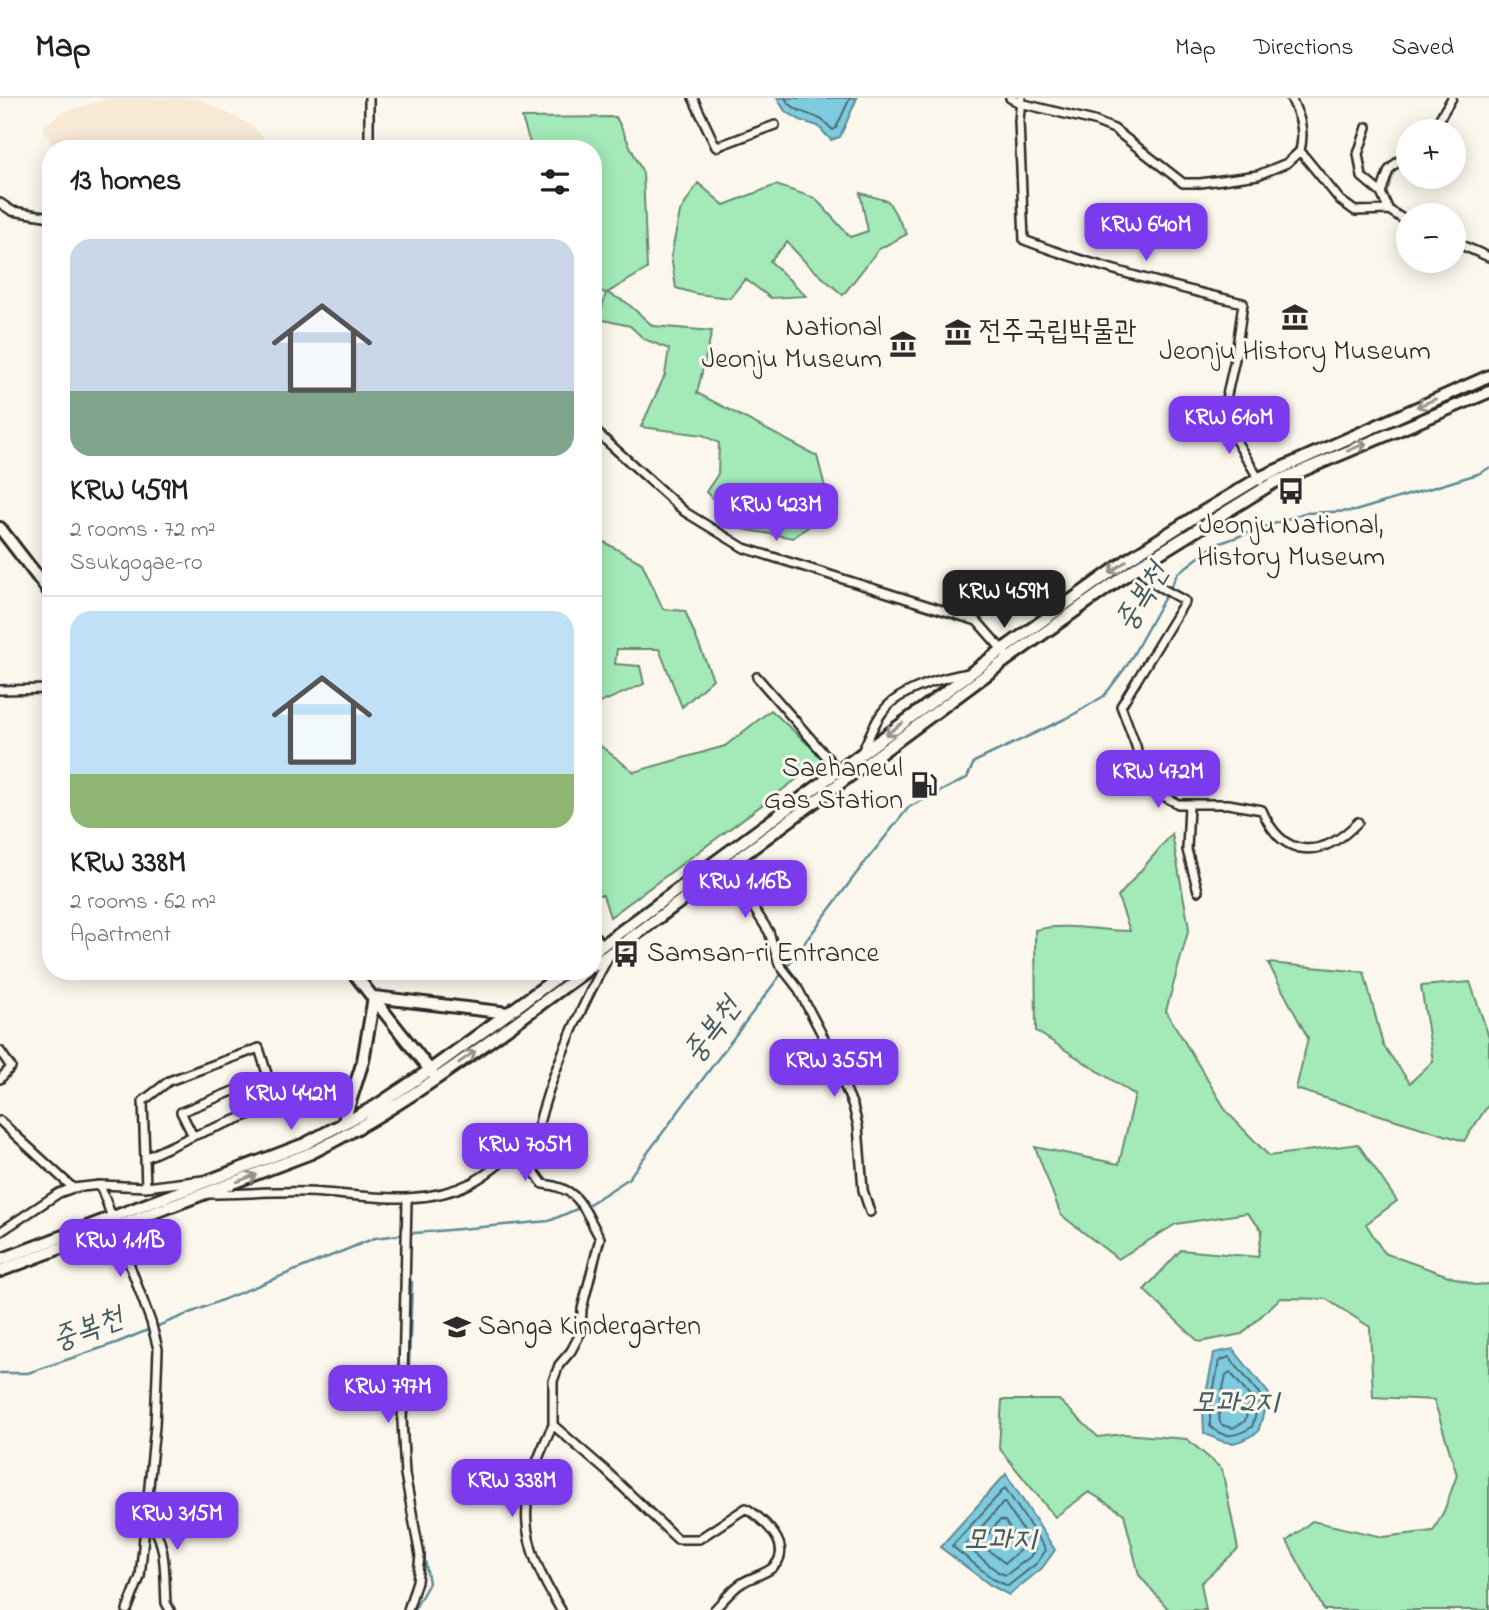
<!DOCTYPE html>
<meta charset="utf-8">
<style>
:root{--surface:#fff;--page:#f2f2f2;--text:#202124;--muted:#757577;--line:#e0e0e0;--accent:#7c3aed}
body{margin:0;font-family:"Indie Flower","Poor Story",sans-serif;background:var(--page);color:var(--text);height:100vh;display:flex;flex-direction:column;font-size:26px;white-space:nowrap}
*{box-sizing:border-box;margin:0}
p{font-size:23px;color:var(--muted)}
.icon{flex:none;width:38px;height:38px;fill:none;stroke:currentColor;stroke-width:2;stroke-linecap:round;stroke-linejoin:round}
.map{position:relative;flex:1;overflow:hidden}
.side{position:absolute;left:42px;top:42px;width:560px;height:840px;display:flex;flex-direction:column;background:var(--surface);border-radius:28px;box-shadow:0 4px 18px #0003}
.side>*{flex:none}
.fabs{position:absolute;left:1396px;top:21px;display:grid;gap:14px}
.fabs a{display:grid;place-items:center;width:70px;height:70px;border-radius:50%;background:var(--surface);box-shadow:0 4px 18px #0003;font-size:35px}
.price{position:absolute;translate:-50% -60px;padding:0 16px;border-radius:14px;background:var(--accent);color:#fff;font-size:23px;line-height:46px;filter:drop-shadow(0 2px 4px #0008)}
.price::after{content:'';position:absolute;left:50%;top:42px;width:21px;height:16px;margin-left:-10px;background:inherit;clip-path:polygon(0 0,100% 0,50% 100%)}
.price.active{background:#222;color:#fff}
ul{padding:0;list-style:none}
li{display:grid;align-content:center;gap:14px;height:371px;padding:0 28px}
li+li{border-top:2px solid var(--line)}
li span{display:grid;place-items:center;height:217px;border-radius:21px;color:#555}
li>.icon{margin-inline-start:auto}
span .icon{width:126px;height:126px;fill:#fffc;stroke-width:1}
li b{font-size:30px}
h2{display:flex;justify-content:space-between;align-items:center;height:84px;padding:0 28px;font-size:30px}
header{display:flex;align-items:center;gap:42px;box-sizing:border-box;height:98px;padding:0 35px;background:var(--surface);border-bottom:2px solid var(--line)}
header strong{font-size:33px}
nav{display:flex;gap:38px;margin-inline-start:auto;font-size:24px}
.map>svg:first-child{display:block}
.built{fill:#f7e9d5}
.green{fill:#a3eab8;stroke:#678a72;stroke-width:2}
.water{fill:#7ecade;stroke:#5d8a96;stroke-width:2}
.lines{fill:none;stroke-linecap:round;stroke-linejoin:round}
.shore{stroke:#4c6b73;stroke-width:2}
.stream{stroke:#5d8a96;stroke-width:2.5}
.street-casing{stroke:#2b2b2b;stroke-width:12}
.secondary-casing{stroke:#2b2b2b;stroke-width:16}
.street{stroke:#fbf7ec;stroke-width:7}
.secondary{stroke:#fbf7ec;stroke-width:10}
.oneway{stroke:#93918c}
.labels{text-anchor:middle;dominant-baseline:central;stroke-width:6;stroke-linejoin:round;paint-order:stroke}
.poi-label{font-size:28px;fill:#2b2b2b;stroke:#fbf7ec;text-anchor:start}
.water-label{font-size:30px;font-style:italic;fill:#445b61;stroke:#fbf7ec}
</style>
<header>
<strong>Map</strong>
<nav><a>Map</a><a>Directions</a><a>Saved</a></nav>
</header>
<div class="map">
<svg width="1489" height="1512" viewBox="0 0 1489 1512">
<rect width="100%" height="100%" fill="#fbf7ec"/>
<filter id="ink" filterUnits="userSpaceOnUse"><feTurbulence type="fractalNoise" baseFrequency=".0143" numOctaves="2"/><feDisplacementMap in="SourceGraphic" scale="14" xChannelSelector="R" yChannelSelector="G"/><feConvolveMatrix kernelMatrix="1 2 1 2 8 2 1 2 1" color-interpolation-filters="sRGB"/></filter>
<g filter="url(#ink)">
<path class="built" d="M109 0H197L253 28 273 51H55L42 30 61 15Z"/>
<path class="green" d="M616 19 643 75 647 171 607 195 626 204 653 228 712 233 697 295 817 358 831 412 793 440 742 431 706 394 718 376 719 345 703 337 641 329 665 277 669 251 644 241 630 228 599 221 606 195 593 191V51H532L522 20Z
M698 85 724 107 776 87 815 100 850 139 868 133 860 95 888 103 907 136 879 151 843 197 807 166 787 144 770 163 806 198 771 200 745 181 730 200 697 196 676 190 671 158 680 114Z
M593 438 642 465 663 511 685 513 713 581 682 609 659 551H617L615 566 640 568 644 586 593 608Z
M771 612 824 661 610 819 603 797H593V642L634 674 725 648Z
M1172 736 1189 830 1166 913 1227 1014 1269 1058 1358 1046 1397 1103 1366 1126 1384 1155 1474 1187 1489 1186V1512H1324L1287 1443 1312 1423 1383 1439 1433 1433 1444 1413 1457 1377 1434 1302 1373 1299 1370 1229 1326 1201 1280 1200 1242 1236 1199 1244 1144 1192 1181 1152 1258 1159 1262 1132 1247 1115 1176 1126 1118 1161 1061 1117 1035 1049 1119 1066 1135 997 1036 933 1035 832C1065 824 1098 833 1130 833L1118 799Z
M1268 865 1364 874 1383 947 1410 985 1433 963 1421 888 1470 884 1489 939V1006L1464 1043 1296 991 1308 940Z
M1002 1302H1059L1098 1339 1124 1336 1187 1341 1222 1371 1238 1451 1201 1485 1206 1512H1169L1139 1477 1124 1416 1089 1394 1055 1419 999 1350Z"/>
<path class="water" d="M777 0H857L840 39 831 42 818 28 802 23 785 13Z
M1233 1251 1269 1296 1258 1334C1231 1349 1231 1348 1204 1335L1203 1311 1214 1255Z
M1006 1376 1055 1452 1042 1470 1009 1497 990 1487 940 1449Z"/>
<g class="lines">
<path class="shore" d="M785 0C794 14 806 14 820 21 825 23 829 29 833 32L836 30 850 0
M1229 1259 1261 1298 1252 1329C1237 1338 1224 1342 1210 1328V1311L1219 1263Z
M1230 1274 1251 1300 1245 1323 1233 1330C1230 1329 1223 1328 1221 1326 1215 1319 1224 1286 1226 1277Z
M1005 1390 1046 1452 1037 1465 1008 1488 993 1481 952 1448Z
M1004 1404 1035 1451 1030 1459 1006 1477 998 1474 965 1447Z
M1000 1422 1005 1423 1022 1450 1005 1465 980 1446Z"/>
<path class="stream" d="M412 1184 407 1321 409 1373 429 1485 414 1512
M0 1275H28L116 1245 375 1140 415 1135 549 1123 591 1105 628 1081 862 768 909 709 967 680 974 664 1071 618 1104 598 1128 566 1178 475 1215 447 1304 415 1355 413 1478 376 1489 370"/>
<defs>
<path id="street" d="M369 0V51
M693 0 716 49 775 27
M1010 0 1020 5 1094 23 1114 31 1183 85H1200L1258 77 1287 65 1300 53 1340 102 1355 113 1389 112 1409 125
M1021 0 1019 23 1024 142C1095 169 1169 188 1243 205L1236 256 1222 319
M1291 0C1300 19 1305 32 1300 53
M1367 29 1358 56 1362 79 1381 95
M1429 33 1435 28 1452 0
M0 105 12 113 51 119
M1389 112 1381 95 1389 72 1409 53
M1454 144 1489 159
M1203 315 1222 319 1260 383
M593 331 685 414 744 450 977 523 1005 555
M1137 469 1156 487 1185 503 1121 608 1136 648 1145 688 1178 706H1228L1262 712C1283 762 1323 761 1358 724
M757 579 839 673
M0 592 51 591
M863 652C870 637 878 615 892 604 911 589 944 579 969 575
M1189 707 1187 752 1198 793
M723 773 753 809 769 834 779 866 797 889 826 944 853 1008 858 1028 863 1092 870 1114
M593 836 604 848
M609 858C574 922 541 996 530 1068L543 1086C581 1090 583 1111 600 1140L582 1211 581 1234 571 1253 559 1267 553 1283V1327L605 1372 677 1441H699L746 1410C764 1422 796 1450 772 1470 763 1477 751 1479 742 1485 732 1491 723 1503 714 1512
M0 953 11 969 0 981
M0 1023 73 1090
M145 1060 193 1038 259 1013
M100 1087 146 1089 203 1082
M146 1089 143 1003 169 983 259 950 268 979 181 1014 193 1038
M209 1096C241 1096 274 1093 306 1094 362 1096 418 1111 471 1085 495 1072 514 1053 534 1035
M407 1102 402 1323 405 1376 420 1458 417 1483 408 1512
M0 1134 59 1095 73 1090 100 1087 151 1224 158 1251 155 1328 140 1479 127 1512
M553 1327C516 1402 517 1441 561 1512
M146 1419C168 1441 164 1476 166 1505L170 1512"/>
<path id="secondary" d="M0 430 51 496
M593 854 1002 552 1130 460 1196 418 1259 380 1489 278
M593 868 1009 560 1137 469 1273 385 1489 294
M352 873 433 976
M343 1026 363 963 374 899 508 915
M0 1162 305 1046 376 1008 430 972 566 873
M0 1173 311 1055C410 1006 496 938 586 873"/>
</defs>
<use href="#street" class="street-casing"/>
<use href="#secondary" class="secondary-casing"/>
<use href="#street" class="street"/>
<use href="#secondary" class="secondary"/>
</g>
<defs><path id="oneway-shaft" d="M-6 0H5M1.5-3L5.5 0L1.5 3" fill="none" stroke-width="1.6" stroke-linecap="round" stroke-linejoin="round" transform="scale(1.75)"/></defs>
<g class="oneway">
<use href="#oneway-shaft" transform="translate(1426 305) rotate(157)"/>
<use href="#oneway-shaft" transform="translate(1357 349) rotate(-23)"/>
<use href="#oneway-shaft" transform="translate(1118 469) rotate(144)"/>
<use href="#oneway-shaft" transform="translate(894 631) rotate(144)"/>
<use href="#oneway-shaft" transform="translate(467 959) rotate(-36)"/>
<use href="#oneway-shaft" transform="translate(247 1080) rotate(-21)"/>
</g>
</g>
<defs>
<symbol id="museum-bare" viewBox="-9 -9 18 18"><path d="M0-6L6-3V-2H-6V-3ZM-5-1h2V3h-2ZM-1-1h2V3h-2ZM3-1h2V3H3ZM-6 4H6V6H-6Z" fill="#2b2b2b" stroke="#fbf7ec" stroke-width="2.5" paint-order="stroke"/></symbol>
<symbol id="bus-bare" viewBox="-9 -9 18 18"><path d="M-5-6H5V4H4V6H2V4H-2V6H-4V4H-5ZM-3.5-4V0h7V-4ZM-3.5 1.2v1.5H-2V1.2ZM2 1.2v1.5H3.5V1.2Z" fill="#2b2b2b" stroke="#fbf7ec" stroke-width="2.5" paint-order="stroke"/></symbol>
<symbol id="fuel-bare" viewBox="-9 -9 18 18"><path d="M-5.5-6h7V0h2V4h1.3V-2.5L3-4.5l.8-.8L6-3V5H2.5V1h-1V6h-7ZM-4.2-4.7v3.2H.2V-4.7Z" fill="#2b2b2b" stroke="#fbf7ec" stroke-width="2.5" paint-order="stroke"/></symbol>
<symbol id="school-bare" viewBox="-9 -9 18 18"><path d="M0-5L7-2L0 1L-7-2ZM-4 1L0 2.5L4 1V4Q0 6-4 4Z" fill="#2b2b2b" stroke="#fbf7ec" stroke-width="2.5" paint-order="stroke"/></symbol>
</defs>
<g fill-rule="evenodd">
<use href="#museum-bare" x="1276" y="200" width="38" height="38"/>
<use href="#museum-bare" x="939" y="215" width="38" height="38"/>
<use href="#museum-bare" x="884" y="227" width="38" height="38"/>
<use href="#bus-bare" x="1272" y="374" width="38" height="38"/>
<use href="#fuel-bare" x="905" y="668" width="38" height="38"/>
<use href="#bus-bare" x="607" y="837" width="38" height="38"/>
<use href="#school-bare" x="438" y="1210" width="38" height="38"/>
</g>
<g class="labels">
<g class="poi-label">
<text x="882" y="230" text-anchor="end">National<tspan x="882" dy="32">Jeonju Museum</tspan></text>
<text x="979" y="234">전주국립박물관</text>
<text x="1295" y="254" text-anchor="middle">Jeonju History Museum</text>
<text x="1291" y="428" text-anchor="middle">Jeonju National,<tspan x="1291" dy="32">History Museum</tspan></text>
<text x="903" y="671" text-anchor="end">Saehaneul<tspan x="903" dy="32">Gas Station</tspan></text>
<text x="647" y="856">Samsan-ri Entrance</text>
<text x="478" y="1229">Sanga Kindergarten</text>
</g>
<g class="water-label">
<text transform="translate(1143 500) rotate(-59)">중복천</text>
<text transform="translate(713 933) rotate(-53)">중복천</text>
<text transform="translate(88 1232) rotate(-20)">중복천</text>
<text x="1235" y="1306">모과2지</text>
<text x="1000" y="1443">모과지</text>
</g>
</g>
</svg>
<div class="fabs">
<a>+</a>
<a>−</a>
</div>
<b class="price" style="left:1146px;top:165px">KRW 640M</b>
<b class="price" style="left:1229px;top:358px">KRW 610M</b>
<b class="price" style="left:776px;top:445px">KRW 423M</b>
<b class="price active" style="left:1004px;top:532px">KRW 459M</b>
<b class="price" style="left:1158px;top:712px">KRW 472M</b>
<b class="price" style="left:745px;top:822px">KRW 1.16B</b>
<b class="price" style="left:834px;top:1001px">KRW 355M</b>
<b class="price" style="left:291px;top:1034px">KRW 442M</b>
<b class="price" style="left:525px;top:1085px">KRW 705M</b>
<b class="price" style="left:120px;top:1181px">KRW 1.11B</b>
<b class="price" style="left:388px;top:1327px">KRW 797M</b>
<b class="price" style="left:512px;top:1421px">KRW 338M</b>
<b class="price" style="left:177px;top:1454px">KRW 315M</b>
<section class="side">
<h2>13 homes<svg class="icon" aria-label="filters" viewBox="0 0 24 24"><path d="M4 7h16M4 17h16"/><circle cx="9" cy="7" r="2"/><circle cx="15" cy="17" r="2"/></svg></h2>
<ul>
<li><span style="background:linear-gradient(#c9d6e8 70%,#7fa58c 0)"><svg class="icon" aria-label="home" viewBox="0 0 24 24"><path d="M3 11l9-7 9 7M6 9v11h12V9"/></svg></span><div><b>KRW 459M</b><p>2 rooms · 72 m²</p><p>Ssukgogae-ro</p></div></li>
<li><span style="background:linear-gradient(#bfe0f5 75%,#8fb573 0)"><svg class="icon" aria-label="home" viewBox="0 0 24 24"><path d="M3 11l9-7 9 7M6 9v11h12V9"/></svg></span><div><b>KRW 338M</b><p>2 rooms · 62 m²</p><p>Apartment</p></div></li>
</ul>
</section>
</div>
